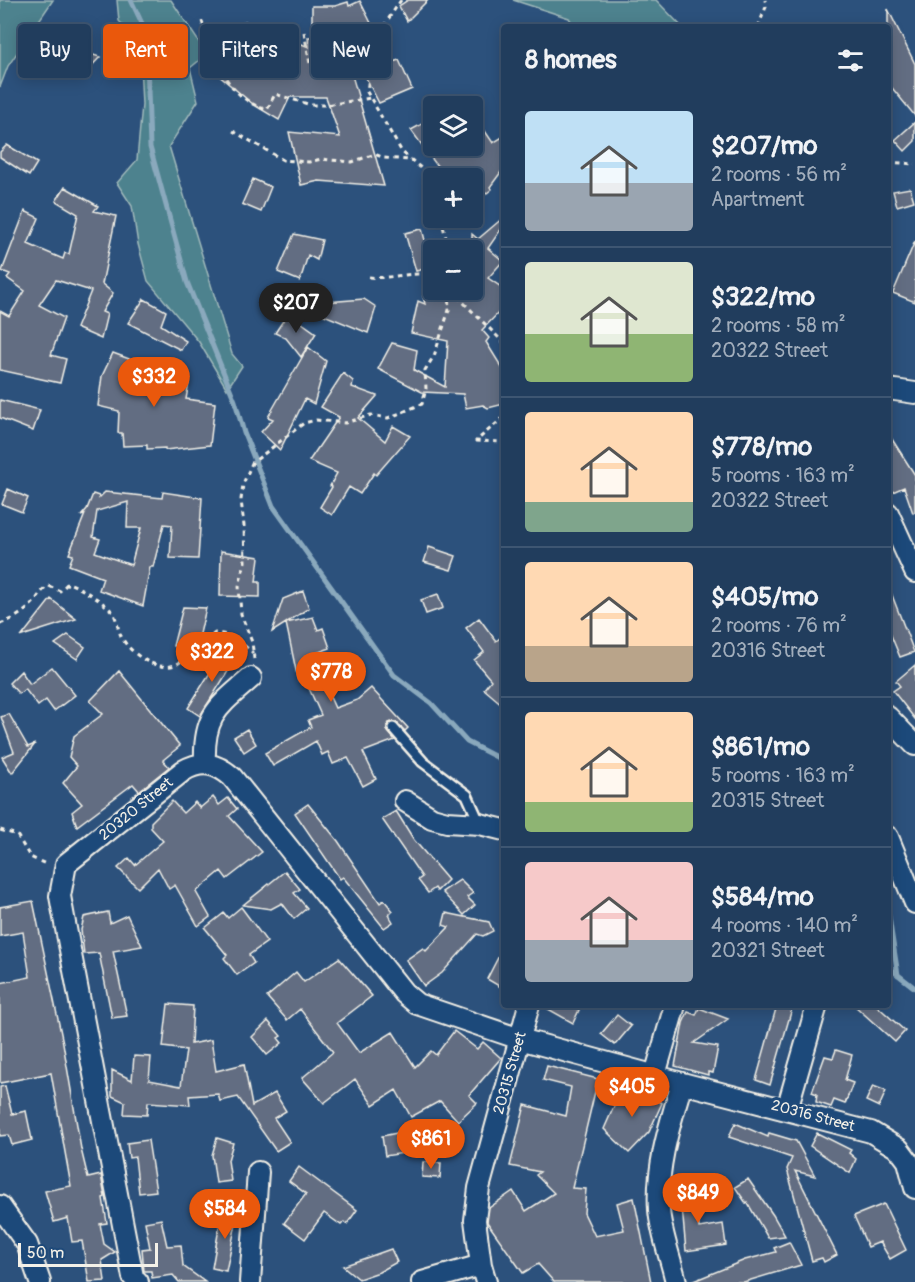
<!DOCTYPE html>
<meta charset="utf-8">
<style>
:root{--surface:#213d5d;--page:#294463;--text:#f1f3f6;--muted:#a2aebc;--line:#3e5672;--accent:#ea580c}
body{margin:0;font-family:Pangolin,sans-serif;background:var(--page);color:var(--text);height:100vh;display:flex;flex-direction:column;font-size:22px;white-space:nowrap}
*{box-sizing:border-box;margin:0}
p{font-size:20px;color:var(--muted)}
.icon{flex:none;width:33px;height:33px;fill:none;stroke:currentColor;stroke-width:2;stroke-linecap:round;stroke-linejoin:round}
.map{position:relative;flex:1;overflow:hidden}
.panel{position:absolute;left:501px;top:24px;width:390px;height:984px;display:flex;flex-direction:column;background:var(--surface);border-radius:6px;box-shadow:0 3px 15px #0003,0 0 0 2px var(--line)}
.panel>*{flex:none}
.banner{position:absolute;left:18px;top:24px;width:393px;height:54px;display:flex;gap:12px}
.controls{position:absolute;left:423px;top:96px;display:grid;gap:12px}
.controls a{display:grid;place-items:center;width:60px;height:60px;border-radius:6px;background:var(--surface);box-shadow:0 3px 15px #0003,0 0 0 2px var(--line);font-size:30px}
.scale{position:absolute;left:18px;bottom:15px;width:140px;box-sizing:border-box;padding-left:6px;border:3px solid #f4f1e8;border-top:0;font-size:16px;line-height:21px;white-space:nowrap;color:#f4f1e8;-webkit-text-stroke:4px #1f4a7a;paint-order:stroke}
.price{position:absolute;translate:-50% -51px;padding:0 14px;border-radius:21px;background:var(--accent);color:#fff;font-size:20px;line-height:39px;filter:drop-shadow(0 2px 3px #0008)}
.price::after{content:'';position:absolute;left:50%;top:36px;width:18px;height:14px;margin-left:-9px;background:inherit;clip-path:polygon(0 0,100% 0,50% 100%)}
.price.current{background:#222;color:#fff}
ul{padding:0;list-style:none}
li{display:flex;align-items:center;gap:18px;height:150px;padding:0 24px}
li+li{border-top:2px solid var(--line)}
li span{display:grid;place-items:center;flex:none;width:168px;height:120px;border-radius:6px;color:#555}
li>.icon{margin-inline-start:auto}
span .icon{width:72px;height:72px;fill:#fffc;stroke-width:1}
li b{font-size:26px}
h2{display:flex;justify-content:space-between;align-items:center;height:72px;padding:0 24px;font-size:26px}
.tag{padding:0 21px;border-radius:6px;background:var(--surface);box-shadow:0 3px 15px #0003,0 0 0 2px var(--line);font-size:21px;line-height:54px}
.tag.current{background:var(--accent);color:#fff}
.map>svg:first-child{display:block}
.green{fill:#4e828e;stroke:#a1babb;stroke-width:1.5}
.lines{fill:none;stroke-linecap:round;stroke-linejoin:round}
.stream{stroke:#8aa9bd;stroke-width:5}
.building{fill:#626d82;stroke:#f4f1e8;stroke-width:1.5;fill-rule:evenodd}
.lane-casing{stroke:#f4f1e8;stroke-width:14}
.street-casing{stroke:#f4f1e8;stroke-width:24}
.path{stroke:#f4f1e8;stroke-width:3;stroke-dasharray:4.5 4.5;stroke-linecap:butt}
.lane{stroke:#1f4a7a;stroke-width:9}
.street{stroke:#1f4a7a;stroke-width:20}
.labels{text-anchor:middle;dominant-baseline:central;stroke-width:6;stroke-linejoin:round;paint-order:stroke}
.street-label{font-size:15px;fill:#f4f1e8;stroke:#1f4a7a}
</style>
<div class="map">
<svg width="915" height="1282" viewBox="0 0 915 1282">
<rect width="100%" height="100%" fill="#2c517c"/>
<filter id="ink" filterUnits="userSpaceOnUse"><feTurbulence type="fractalNoise" baseFrequency=".0167" numOctaves="2"/><feDisplacementMap in="SourceGraphic" scale="12" xChannelSelector="R" yChannelSelector="G"/><feConvolveMatrix kernelMatrix="1 2 1 2 8 2 1 2 1" color-interpolation-filters="sRGB"/></filter>
<g filter="url(#ink)">
<path class="green" d="M0 0H53L8 66 0 87Z
M117 0H171L207 54 190 68 198 101 169 146 232 354 242 366 227 389 199 342 148 281 138 244 132 206 117 183 137 160 142 105 139 42 119 21Z
M513 0H656L682 27H575L569 18Z"/>
<g class="lines">
<path class="stream" d="M131 0 146 32 150 147 187 282 235 401 244 433 273 506 394 675 431 703 467 742 504 761
M888 911 898 975
M888 967 915 988"/>
</g>
<path class="building" d="M408 0H428L407 21 399 6Z
M360 1 372 25 345 34 354 55 347 58 384 186 319 181 301 185 289 132 340 137 326 97H290L279 120 254 105 211 69 222 62 211 45 245 21 309 47 308 37H312V6H335L348 2 349 6Z
M888 9 915 64V116L888 83Z
M77 50 100 57 84 74 71 70Z
M399 60 412 89 379 103 363 72Z
M915 122V141L905 151 895 140Z
M424 123 434 134V146H451L457 154 472 146 485 131 493 143 504 136V168L490 187 492 189 472 205V178H446L411 130Z
M7 145 37 163 29 176 0 157V152Z
M253 179 271 187 261 212 242 204Z
M65 187 98 206 94 211 116 216 102 284 113 293 102 312 107 314 101 339 76 328 91 291 56 280 39 305 64 318 51 355 66 359 60 383 0 370V311L9 316 25 291 7 278 10 274 2 271 25 211 39 218 28 244 63 259 65 253 69 254 78 214 56 201Z
M910 188 914 201 897 206 893 191Z
M504 217V225L488 248 503 261 488 278 504 289V307L482 330 489 338 486 342 504 371V404L488 408 483 405 466 408 463 394 422 392 378 369 392 343 417 350 414 370 445 387 448 341 411 333 418 301 425 304 423 296 458 294 455 290H472V234L478 239Z
M422 229 432 267 416 271 405 233Z
M294 234 322 240 317 260 308 255 300 281 278 272Z
M915 241V302L893 293Z
M144 299 166 311 161 325 186 341 181 350 128 323Z
M364 299 376 307 368 333 319 313 326 302Z
M288 313 316 333 301 357 286 338 275 333Z
M308 347 326 361 314 404 305 399 280 450 261 432 273 419 268 417Z
M113 353 140 363 137 372 189 382 186 399 215 403 210 445 165 450V448L147 449V445L123 446 122 433H118L119 411 98 406 102 376Z
M343 373 353 381 352 387 377 396 358 418 385 441 393 426 410 436 376 475 374 473 360 494 349 487 332 515 320 507 332 487 330 486 337 473 309 461 339 417 321 407Z
M0 400 40 410 33 431 0 418Z
M888 433 915 475V512L913 513 904 487 888 494Z
M8 489 28 498 22 512 2 504Z
M105 492 162 498 163 492 202 498 198 559 170 558 172 525 164 524 153 567H150L143 606 99 590 103 578 69 565 73 555 69 554 85 514 81 516 87 509 93 494 99 496V498ZM128 502 127 528H141L131 565 95 552 100 539 93 537 97 511Z
M429 547 456 556 451 570 424 562Z
M221 551 259 557 256 582H260V597L220 596Z
M890 590 914 652 900 657 888 628V591Z
M303 591 309 608 286 623 313 617 318 630 323 628 330 648 311 655 335 708 357 700 371 688 408 728 405 731 396 722 389 723 387 730 395 740 363 752 376 779 363 786 348 758 333 764 328 752 322 755 316 741 273 766 265 753 311 727 308 720 321 715 303 675 298 680 286 623 272 632 283 599Z
M438 594 443 608 426 614 421 600Z
M51 599 76 619 22 636Z
M183 607 206 608 196 651 173 646Z
M479 618 496 641 504 635V706L484 689 491 680 474 660 484 652 466 628Z
M68 635 85 647 77 659 55 644Z
M224 650 237 657 200 716 188 708Z
M915 665V719L893 691 900 686 896 681Z
M52 667 75 695 54 711 46 700 38 706 25 689 19 694 9 683 21 671 30 684Z
M119 671 180 746 163 760 169 767 139 791 133 784 77 826 72 812 82 804 63 783 77 766 69 757 74 736 103 714 90 701Z
M9 714 28 747 35 744 12 773 2 757 14 752 1 717Z
M247 729 256 744 244 752 234 737Z
M213 797 219 805 228 798 237 809 229 816 262 852 227 879 221 871 196 892 210 917 198 926 175 885 169 889 158 868 138 888 118 868 129 858 135 865 163 841 151 828V822L172 801 183 813 195 802 200 808Z
M308 804 338 841 380 903 384 900 393 911 389 915 393 922 384 928 343 877 340 879 295 813Z
M396 811 414 840 448 880 437 891 435 888 428 893 418 880 422 877 382 819Z
M285 871 300 889 294 893 307 908 294 919 282 903 271 909 243 905Z
M460 880 473 893 467 897 475 905 464 915 442 892Z
M33 901 63 1043 81 1149 88 1178 101 1175 105 1197 103 1198 107 1223 100 1224 104 1244 115 1252 102 1260 105 1281 89 1282 82 1241 72 1242 68 1218 54 1222 45 1191 71 1186 51 1073 0 1083V983L30 977 23 932 0 936V907Z
M241 907 267 942 249 955 254 963 237 975 224 958 227 955 205 928 224 913 228 918Z
M108 912 110 923 127 915 142 946 113 951 127 1016 112 1018 99 953 84 954 81 930 84 917Z
M446 913 489 922 493 931 483 936 477 934 442 973 424 986 406 960 423 948 426 951 449 927 443 925Z
M504 946V989L487 979Z
M339 958 372 996 337 1023 359 1053 393 1032 415 1067 431 1051 436 1055 454 1031 477 1049 483 1042 501 1058 469 1095 477 1103 458 1121 440 1101 411 1117 396 1090 373 1105 355 1079 324 1103 302 1078 333 1052 300 1009 287 1020 267 997 296 972 304 982Z
M168 1004 193 1006 191 1044 211 1040 216 1071 244 1064 252 1106 275 1093 286 1111 274 1118 290 1142 276 1151 238 1097 220 1101 218 1094 189 1096 190 1105 148 1102 147 1115 124 1114 125 1102 112 1096V1070L132 1080 134 1056 151 1057 149 1080 181 1086 186 1050 163 1047Z
M541 1005H569L579 1010 573 1023Z
M777 1005H793L770 1085 756 1080Z
M854 1005H876L905 1031 895 1042Z
M699 1008 728 1019 694 1043 718 1047 713 1073 708 1072V1075L675 1066 683 1023 688 1012 696 1015Z
M617 1015 631 1026 615 1045 601 1034Z
M268 1021 281 1036 278 1038 282 1043 267 1055 252 1037Z
M836 1050 852 1055 845 1080 853 1083 845 1104 834 1100 831 1107 816 1102 817 1094 812 1092 825 1056 833 1058Z
M547 1066 598 1079 572 1188 586 1189 584 1213 595 1236 624 1230 617 1203 634 1198 651 1282H554L538 1264 523 1273 487 1222 489 1208 513 1191 526 1211 554 1193 536 1175 540 1172 510 1166 525 1105 566 1116 571 1087 543 1080Z
M5 1086 12 1114 26 1111 32 1140 12 1145 9 1135 0 1136V1087Z
M623 1086 662 1103 649 1132 629 1153 604 1129Z
M873 1086 886 1091 879 1107 866 1101Z
M735 1123 768 1137 769 1133 796 1141 815 1176 795 1171 837 1255 824 1262 822 1258 812 1261 787 1169 792 1158 729 1137Z
M407 1131 411 1152 385 1156 382 1136Z
M817 1133 851 1150 849 1153 856 1159 850 1173 810 1146Z
M217 1138 233 1143 228 1160 231 1181 216 1183 212 1155Z
M148 1140 156 1191 139 1193 135 1157 129 1158 127 1143Z
M423 1162 441 1163 440 1178 422 1177Z
M299 1167 357 1210 347 1224 344 1222 341 1225 324 1213 305 1239 284 1223 306 1194 289 1181Z
M748 1179 773 1215 785 1236 768 1238 747 1202 746 1203 735 1187Z
M695 1184 699 1228 723 1224 726 1245 686 1251 680 1185Z
M884 1204 906 1250 890 1259 880 1242 868 1247 854 1216Z
M222 1211 238 1214 226 1271 212 1268Z
M161 1219 167 1246 181 1245 183 1266 205 1282H179L173 1275 152 1278 151 1271H144L142 1249 150 1248 145 1222Z
M789 1242 801 1265 744 1282H691L745 1260 776 1252 774 1248Z
M391 1249 397 1262 379 1272 359 1279 343 1266Z"/>
<g class="lines">
<defs>
<path id="lane" d="M393 728 423 762 467 795 480 824"/>
<path id="street" d="M888 389 915 393
M888 513 915 572
M888 717 915 745
M205 763C203 715 218 707 251 678
M405 801 432 818 447 822 480 824 504 830
M888 837 915 903
M655 1075 675 1005
M682 1083 871 1132 899 1149 908 1161 915 1188
M787 1109 817 1005
M0 1206 27 1244 40 1282
M138 1282 133 1277 67 934 60 896 66 864 183 771C202 760 216 763 232 777L404 993 417 1004 520 1039 682 1083C670 1124 656 1166 659 1210 661 1234 671 1259 676 1282
M250 1282 258 1172
M422 1282 481 1265
M486 1282 481 1265 475 1220 479 1188 529 1005"/>
</defs>
<use href="#lane" class="lane-casing"/>
<use href="#street" class="street-casing"/>
<path class="path" d="M401 0 385 24 371 60 367 92 402 152 434 179
M202 21C213 58 227 98 267 110L275 94 311 105H326L371 98
M758 27 766 7 765 0
M304 32 310 64 322 63C329 53 343 46 355 47L367 70
M233 131 283 160 309 162 321 159 352 162 375 154 384 158 410 160
M888 162 915 164
M441 218 449 250
M369 277C391 280 411 270 434 276
M451 290 504 343
M504 417 476 441 504 442
M0 624C12 620 24 613 33 603 39 597 40 591 49 586L60 591 68 583C77 585 110 606 114 614 117 621 118 629 121 636 129 653 156 672 175 665 188 659 203 642 215 633 230 633 242 643 253 653
M254 659 252 642 241 614 239 586 245 562 244 526 241 500 243 484 252 463 304 423 316 420 345 423 371 415 388 418 422 404 426 389 425 370 434 356 449 310 448 290
M0 830 17 835 30 857 48 865"/>
<use href="#lane" class="lane"/>
<use href="#street" class="street"/>
</g>
</g>
<g class="labels">
<g class="street-label">
<text transform="translate(136 809) rotate(-39)">20320 Street</text>
<text transform="translate(510 1073) rotate(-74)">20315 Street</text>
<text transform="translate(813 1116) rotate(15)">20316 Street</text>
</g>
</g>
</svg>
<div class="controls">
<a><svg class="icon" aria-label="layers" viewBox="0 0 24 24"><path d="M12 4l9 5-9 5-9-5zM3 14l9 5 9-5"/></svg></a>
<a>+</a>
<a>−</a>
</div>
<div class="scale">50 m</div>
<b class="price current" style="left:296px;top:334px">$207</b>
<b class="price" style="left:154px;top:408px">$332</b>
<b class="price" style="left:212px;top:683px">$322</b>
<b class="price" style="left:331px;top:703px">$778</b>
<b class="price" style="left:632px;top:1118px">$405</b>
<b class="price" style="left:431px;top:1170px">$861</b>
<b class="price" style="left:698px;top:1224px">$849</b>
<b class="price" style="left:225px;top:1240px">$584</b>
<div class="banner">
<a class="tag">Buy</a>
<a class="tag current">Rent</a>
<a class="tag">Filters</a>
<a class="tag">New</a>
</div>
<section class="panel">
<h2>8 homes<svg class="icon" aria-label="filters" viewBox="0 0 24 24"><path d="M4 7h16M4 17h16"/><circle cx="9" cy="7" r="2"/><circle cx="15" cy="17" r="2"/></svg></h2>
<ul>
<li><span style="background:linear-gradient(#bfe0f5 60%,#9aa5b1 0)"><svg class="icon" aria-label="home" viewBox="0 0 24 24"><path d="M3 11l9-7 9 7M6 9v11h12V9"/></svg></span><div><b>$207/mo</b><p>2 rooms · 56 m²</p><p>Apartment</p></div></li>
<li><span style="background:linear-gradient(#dfe7d0 60%,#8fb573 0)"><svg class="icon" aria-label="home" viewBox="0 0 24 24"><path d="M3 11l9-7 9 7M6 9v11h12V9"/></svg></span><div><b>$322/mo</b><p>2 rooms · 58 m²</p><p>20322 Street</p></div></li>
<li><span style="background:linear-gradient(#ffd9b3 75%,#7fa58c 0)"><svg class="icon" aria-label="home" viewBox="0 0 24 24"><path d="M3 11l9-7 9 7M6 9v11h12V9"/></svg></span><div><b>$778/mo</b><p>5 rooms · 163 m²</p><p>20322 Street</p></div></li>
<li><span style="background:linear-gradient(#ffd9b3 70%,#b9a48a 0)"><svg class="icon" aria-label="home" viewBox="0 0 24 24"><path d="M3 11l9-7 9 7M6 9v11h12V9"/></svg></span><div><b>$405/mo</b><p>2 rooms · 76 m²</p><p>20316 Street</p></div></li>
<li><span style="background:linear-gradient(#ffd9b3 75%,#8fb573 0)"><svg class="icon" aria-label="home" viewBox="0 0 24 24"><path d="M3 11l9-7 9 7M6 9v11h12V9"/></svg></span><div><b>$861/mo</b><p>5 rooms · 163 m²</p><p>20315 Street</p></div></li>
<li><span style="background:linear-gradient(#f6c9c9 65%,#9aa5b1 0)"><svg class="icon" aria-label="home" viewBox="0 0 24 24"><path d="M3 11l9-7 9 7M6 9v11h12V9"/></svg></span><div><b>$584/mo</b><p>4 rooms · 140 m²</p><p>20321 Street</p></div></li>
</ul>
</section>
</div>
